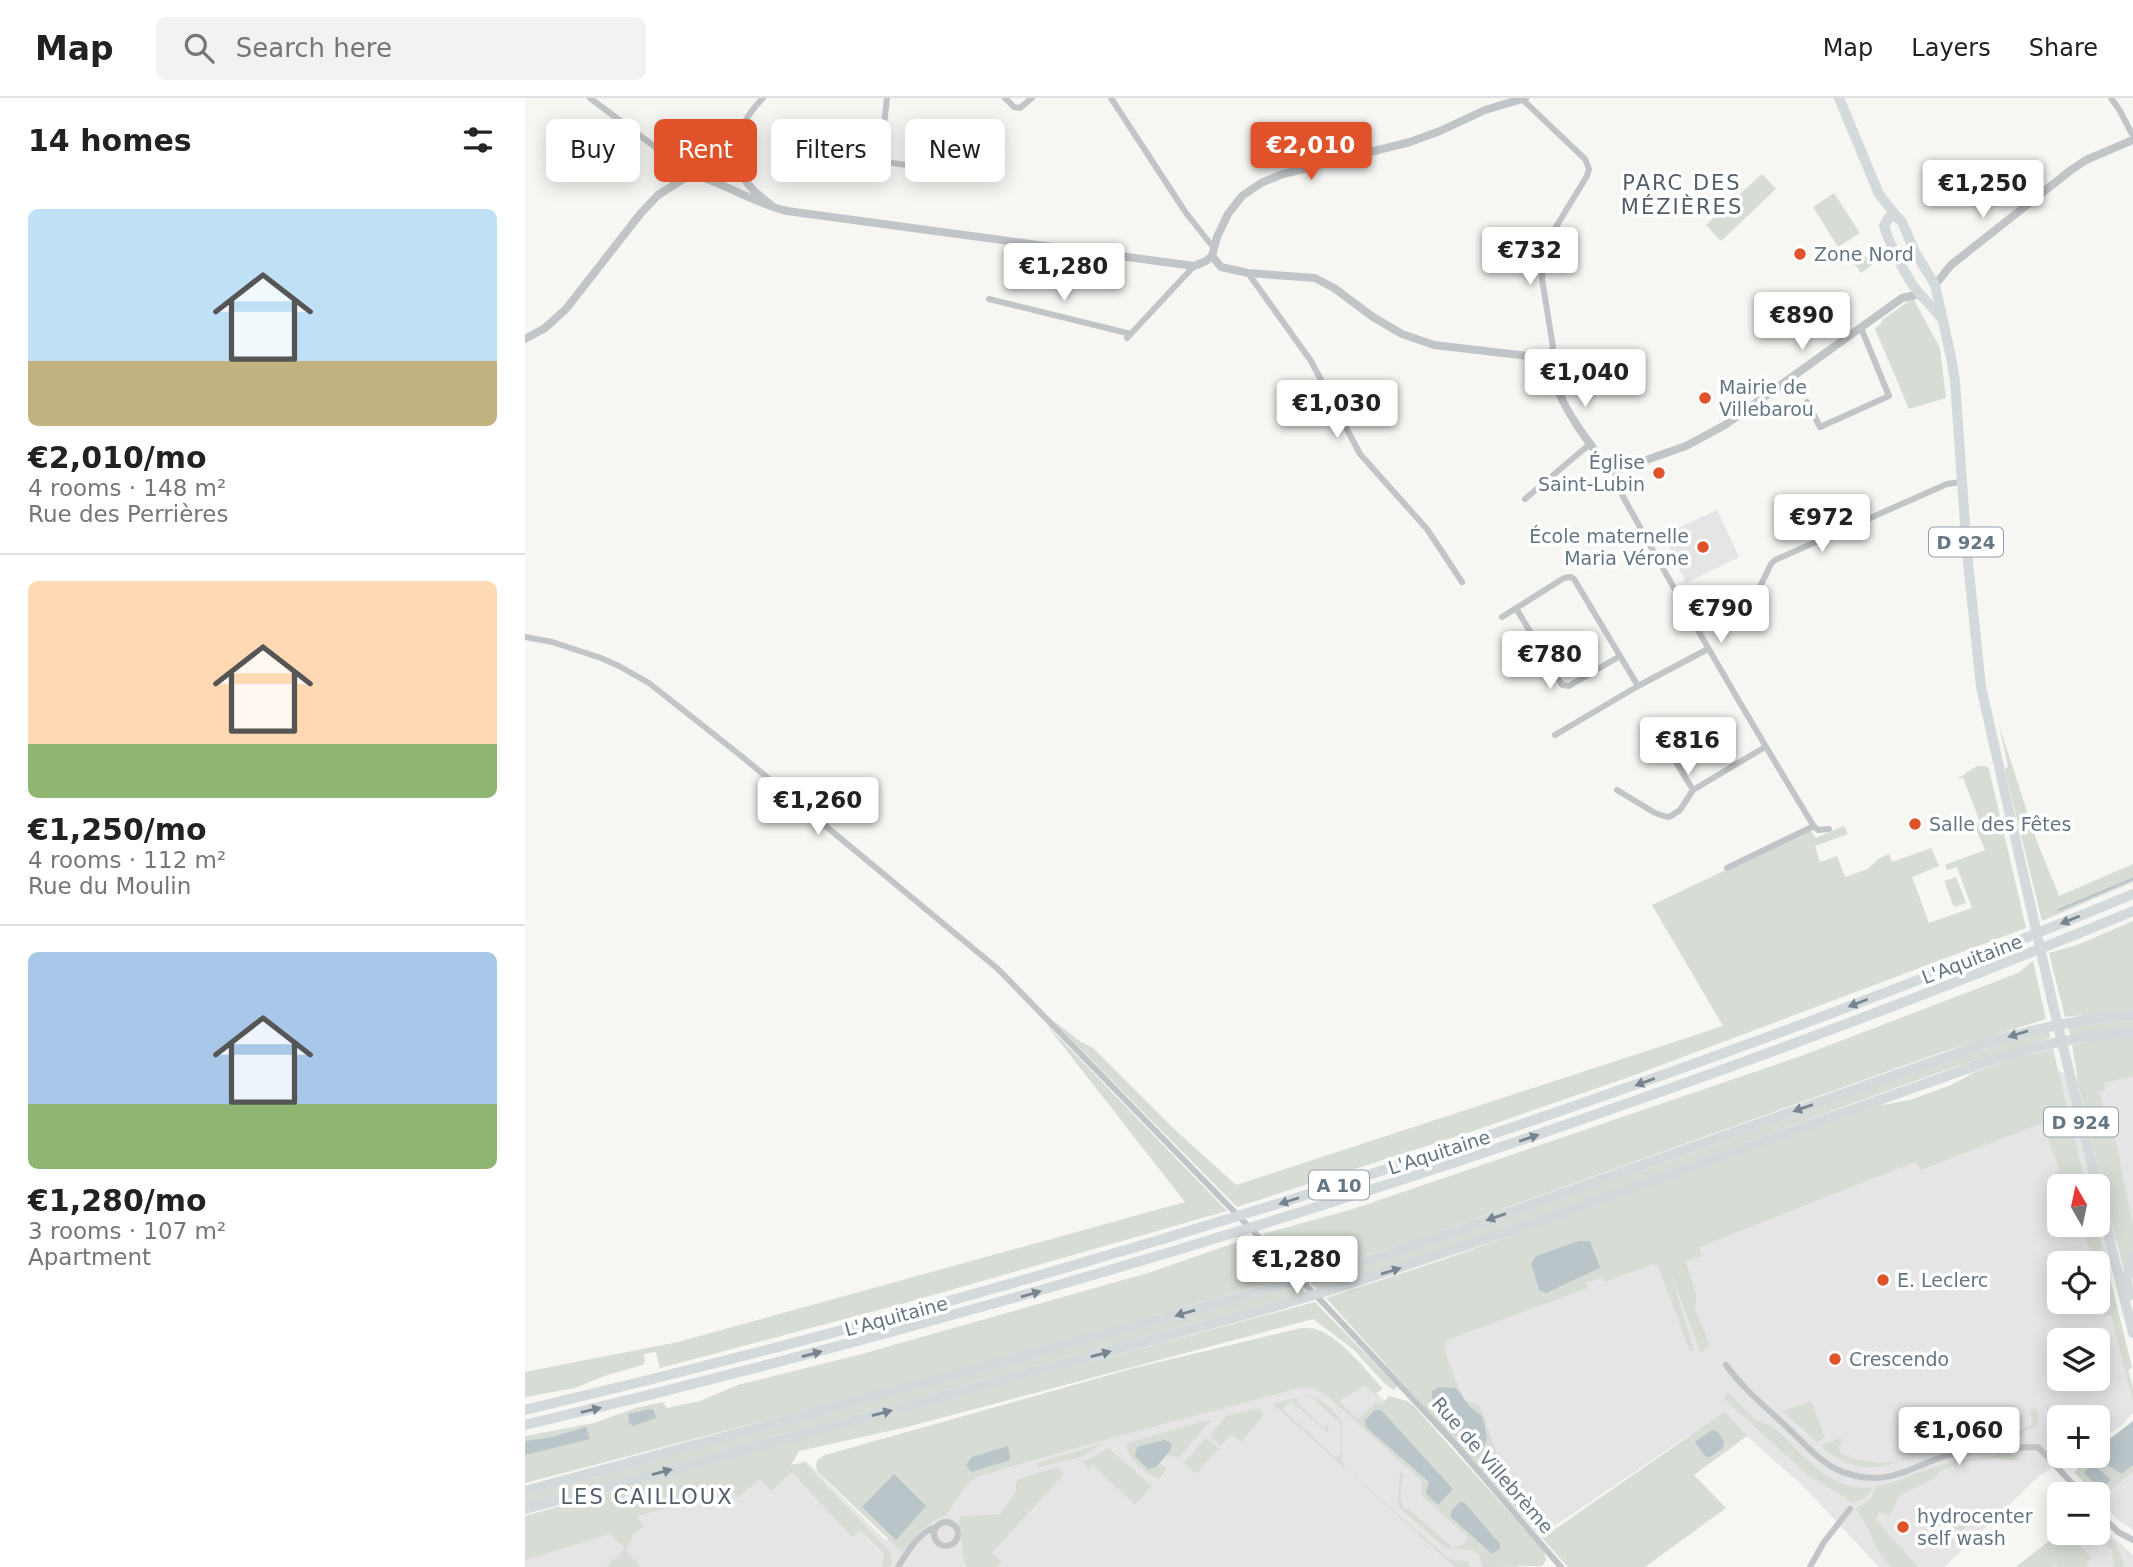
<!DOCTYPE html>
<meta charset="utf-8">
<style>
:root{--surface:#fff;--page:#f2f2f2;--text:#222;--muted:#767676;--line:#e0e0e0;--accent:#e05229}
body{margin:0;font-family:"DejaVu Sans",sans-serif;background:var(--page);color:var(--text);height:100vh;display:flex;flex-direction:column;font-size:26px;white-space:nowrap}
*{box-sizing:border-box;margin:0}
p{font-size:23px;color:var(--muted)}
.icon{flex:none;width:38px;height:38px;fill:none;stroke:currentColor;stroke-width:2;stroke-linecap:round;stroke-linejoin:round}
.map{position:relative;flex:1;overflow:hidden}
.details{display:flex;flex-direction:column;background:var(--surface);width:525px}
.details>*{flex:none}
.banner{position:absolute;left:21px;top:21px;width:665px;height:63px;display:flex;gap:14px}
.needle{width:46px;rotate:351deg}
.fabs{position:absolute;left:1522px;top:1076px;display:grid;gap:14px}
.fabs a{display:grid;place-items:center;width:63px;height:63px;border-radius:10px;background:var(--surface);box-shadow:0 4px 18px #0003;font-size:35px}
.price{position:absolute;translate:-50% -60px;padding:0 16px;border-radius:7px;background:#fff;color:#222;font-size:23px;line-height:46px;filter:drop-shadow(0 2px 4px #0008)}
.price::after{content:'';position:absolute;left:50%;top:42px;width:21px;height:16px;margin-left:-10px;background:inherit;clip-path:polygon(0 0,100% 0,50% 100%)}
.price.current{background:var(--accent);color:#fff}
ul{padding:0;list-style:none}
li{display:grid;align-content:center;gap:14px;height:371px;padding:0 28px}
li+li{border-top:2px solid var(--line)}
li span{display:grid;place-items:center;height:217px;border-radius:10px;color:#555}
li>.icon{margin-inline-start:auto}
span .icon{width:126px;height:126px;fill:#fffc;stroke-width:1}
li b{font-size:30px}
h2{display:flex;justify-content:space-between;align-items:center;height:84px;padding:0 28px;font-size:30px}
.chip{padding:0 24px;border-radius:10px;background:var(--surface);box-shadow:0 4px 18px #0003;font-size:24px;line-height:63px}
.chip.current{background:var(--accent);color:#fff}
header{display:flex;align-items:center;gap:42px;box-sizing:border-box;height:98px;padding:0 35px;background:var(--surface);border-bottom:2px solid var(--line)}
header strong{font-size:33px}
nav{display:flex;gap:38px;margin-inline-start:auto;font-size:24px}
.search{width:490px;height:63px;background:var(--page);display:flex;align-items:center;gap:18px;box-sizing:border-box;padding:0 24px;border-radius:10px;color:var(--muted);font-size:26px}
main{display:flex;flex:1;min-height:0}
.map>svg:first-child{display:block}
.built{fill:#e4e5e4;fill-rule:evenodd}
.green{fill:#d7ddd4}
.water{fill:#b9c5c9}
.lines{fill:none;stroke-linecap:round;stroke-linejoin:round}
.stream{stroke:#b9c5c9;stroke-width:2.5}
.minor{stroke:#c1c5c8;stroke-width:6}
.tertiary{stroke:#c1c5c8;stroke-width:8}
.primary{stroke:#d4d9dc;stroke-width:10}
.motorway{stroke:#d4d9dc;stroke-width:10}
.oneway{fill:#768590}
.poi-dot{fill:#e05229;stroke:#fff;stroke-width:2.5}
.labels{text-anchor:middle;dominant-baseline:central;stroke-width:7;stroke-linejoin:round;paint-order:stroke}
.shield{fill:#fff;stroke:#939fa8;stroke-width:2}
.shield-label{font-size:18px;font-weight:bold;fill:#657683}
.poi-label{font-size:19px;fill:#657683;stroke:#fff;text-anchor:start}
.street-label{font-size:19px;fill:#657683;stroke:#fff}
.neighbourhood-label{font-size:21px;letter-spacing:2px;fill:#535f68;stroke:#fff}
</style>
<header>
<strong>Map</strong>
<div class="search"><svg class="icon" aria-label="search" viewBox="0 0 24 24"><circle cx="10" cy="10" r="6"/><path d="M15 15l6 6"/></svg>Search here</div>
<nav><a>Map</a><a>Layers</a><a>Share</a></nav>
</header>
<main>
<section class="details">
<h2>14 homes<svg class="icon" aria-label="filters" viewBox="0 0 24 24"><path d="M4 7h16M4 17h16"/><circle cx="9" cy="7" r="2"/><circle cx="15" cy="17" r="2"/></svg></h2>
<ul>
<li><span style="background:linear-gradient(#bfe0f5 70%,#c2b280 0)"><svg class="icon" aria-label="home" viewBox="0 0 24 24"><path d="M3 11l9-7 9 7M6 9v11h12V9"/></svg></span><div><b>€2,010/mo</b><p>4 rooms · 148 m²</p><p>Rue des Perrières</p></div></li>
<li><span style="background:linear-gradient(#ffd9b3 75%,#8fb573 0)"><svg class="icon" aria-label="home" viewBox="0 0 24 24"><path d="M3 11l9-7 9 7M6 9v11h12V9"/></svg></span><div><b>€1,250/mo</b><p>4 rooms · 112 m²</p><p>Rue du Moulin</p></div></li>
<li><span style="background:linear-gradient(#a9c7e8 70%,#8fb573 0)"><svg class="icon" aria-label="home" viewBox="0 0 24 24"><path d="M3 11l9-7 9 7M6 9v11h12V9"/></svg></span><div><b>€1,280/mo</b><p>3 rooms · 107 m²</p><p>Apartment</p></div></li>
</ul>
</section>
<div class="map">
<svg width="1608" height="1469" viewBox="0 0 1608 1469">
<rect width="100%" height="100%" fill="#f6f6f3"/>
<path class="built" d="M1192 412 1214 459 1161 485 1143 446 1153 441 1149 432Z
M1608 841V1157L1599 1130 1578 1165 1608 1289V1315L1595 1329 1573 1342V1320H1535V1358H1546L1514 1378 1419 1469H1354L1278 1388 1222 1338 1200 1313 1019 1435 846 1215 1509 965 1570 984 1547 868ZM1535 1088H1573V1127H1535ZM1535 1166H1573V1204H1535ZM1535 1242H1573V1281H1535Z
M819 1262 1008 1451 992 1469H0V1443L281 1363 361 1443 436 1365Z
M1608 1374V1432L1591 1420 1575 1401Z
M1573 1426 1608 1457V1469H1493L1535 1435H1573Z"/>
<path class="green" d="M1237 76 1251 91 1196 143 1181 127Z
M1309 95 1335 135 1313 149 1288 109Z
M1332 147 1347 167 1336 175 1321 155Z
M1388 200 1415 250 1421 300 1384 311 1350 231 1357 224V222Z
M1474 627 1511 741 1534 798 1608 766V784L1517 823 1480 672 1483 668Z
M1452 668H1461L1464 671 1501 830 1107 978 948 1033 712 1109 525 920 556 944 568 950 647 1029 711 1087 1198 928 1127 807 1285 732 1291 740 1319 728 1323 736 1290 748 1295 764 1312 758 1320 779 1343 771 1353 761 1364 756 1367 764 1406 750 1414 768 1387 779 1404 825 1447 810 1432 769 1422 772 1420 767 1460 752 1449 726 1455 724 1438 680 1432 681Z
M1431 779 1441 805 1429 809 1419 783Z
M1608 823V912L1540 919 1524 855 1552 847Z
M1508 863 1521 921 1417 954 885 1144 778 1177 738 1136 828 1111 1276 958 1493 875Z
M1608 922V930L1545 937 1543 929Z
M520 925 702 1113 380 1205 135 1270 131 1254 119 1256 120 1263 118 1267 82 1277 50 1290 0 1299V1274L153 1244 660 1104Z
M1524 933 1525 940C1432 965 1341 1001 1249 1034 1098 1089 946 1143 793 1192L786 1185C939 1136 1091 1082 1242 1028 1335 995 1428 957 1524 933Z
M1608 940V978L1579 985 1580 992 1574 993 1579 1012H1584L1581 1019 1579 1020 1581 1030H1588L1608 1127V1149L1603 1159 1600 1178 1554 989 1547 947 1577 941Z
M1528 951 1561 1088H1541L1539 1084 1533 1085 1529 1075 1535 1073 1517 1025 1396 1072 1390 1064 1174 1149 1177 1158 1161 1163 1171 1197 1170 1211 1185 1248 1176 1255 1145 1173 1169 1253H1165L1133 1168 1128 1166 1080 1184 1078 1179 1062 1185 1063 1190 922 1242 919 1251 934 1291 940 1302 955 1308 981 1381 1018 1431 1029 1432 1200 1313 1222 1338 1169 1377 1201 1410 1120 1469H1043L801 1200 920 1161 1346 1009 1385 1002 1426 987 1450 974 1486 961Z
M1556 1127H1571L1581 1165 1573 1171V1166L1570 1165Z
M727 1139 756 1168 758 1182 387 1284 0 1385V1338L69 1325 111 1310 138 1304 142 1310 175 1303 213 1287 333 1257 623 1175Z
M1576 1177 1585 1180 1607 1269 1603 1273 1608 1292V1303L1586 1217 1579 1218 1578 1212 1583 1210 1575 1181Z
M775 1188 781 1195 0 1406V1398Z
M790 1204 872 1288 869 1292 860 1286 828 1251 788 1221 382 1329 274 1353 266 1367 280 1365 366 1455 367 1466 363 1469H357L359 1455 336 1432 327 1439 267 1374 246 1393 235 1381 213 1400 205 1392 183 1412 174 1402 111 1418 119 1428 108 1437 101 1453 116 1469H81L100 1451 85 1436 0 1462V1418L189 1364Z
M776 1230C781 1230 788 1230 793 1232 815 1239 842 1273 858 1291L850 1296 840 1287 814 1303 833 1321 853 1303 856 1307 864 1298 882 1303 889 1308 1019 1453 1021 1462 1017 1468 957 1469C954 1441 936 1457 919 1449L876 1411 873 1406 875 1373 881 1379 877 1380C876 1390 873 1405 881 1412L883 1410 929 1451 932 1447 936 1449 943 1439 896 1397 897 1383 801 1297 789 1290 778 1289 590 1339 453 1378 442 1386 421 1417 410 1422 395 1434 377 1454 293 1374 291 1369 292 1362 300 1357 609 1270Z
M1203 1294C1212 1303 1220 1313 1230 1321 1237 1326 1245 1326 1253 1333 1280 1358 1306 1395 1348 1389L1340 1400 1327 1405 1315 1396 1285 1379 1198 1300Z
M780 1297C795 1298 809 1312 817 1324V1362L820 1370 924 1461C931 1464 938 1461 944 1464L945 1469H930L748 1306 766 1301H774L772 1305 799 1330 803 1326 804 1336 766 1303 757 1311 811 1360 816 1356V1326L785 1298 783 1300Z
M1286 1303 1300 1339 1292 1344 1258 1313Z
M1522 1307 1528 1322 1534 1320 1535 1322V1335L1531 1337 1535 1345V1358H1540L1542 1361C1561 1349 1581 1367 1597 1376L1608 1367V1374L1575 1401 1573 1396H1570L1549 1374 1560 1363 1556 1359 1545 1369 1532 1357C1533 1345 1531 1339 1522 1331Z
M1510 1310 1513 1317 1512 1329 1501 1332 1493 1340C1469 1340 1446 1341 1423 1347 1372 1359 1347 1389 1297 1349L1300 1346 1325 1336 1316 1341 1317 1347 1314 1348 1316 1356 1323 1358 1324 1353V1360L1353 1365 1376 1363 1426 1343 1475 1337 1477 1332 1480 1337 1508 1327 1504 1312Z
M730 1311 736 1312 738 1318 716 1344 707 1336 695 1348 685 1337 701 1318Z
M687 1321 653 1360 649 1357 646 1359 642 1356 647 1347 631 1369 634 1365 642 1371 635 1380C622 1379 599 1357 602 1345Z
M681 1340 694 1350 671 1376 659 1365Z
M579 1345 556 1359 513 1369 512 1365Z
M583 1350 627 1388 610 1407 568 1367 564 1371 556 1363 569 1359Z
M1474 1357H1491L1494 1360 1491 1363C1464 1356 1437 1363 1413 1374L1412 1379 1375 1397C1369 1403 1371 1410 1365 1417L1354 1414 1351 1422 1393 1469H1366L1353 1453 1343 1430 1331 1411 1345 1401 1352 1388C1372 1385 1390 1375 1409 1369 1430 1363 1452 1360 1474 1357Z
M533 1369 539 1376 467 1455 477 1464 472 1469H442C434 1454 440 1440 433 1424L436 1418 475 1416 491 1393V1385L493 1381Z
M1391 1415V1419H1395V1415H1405L1414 1428 1420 1430 1451 1419 1433 1437 1416 1441 1412 1436 1414 1431 1409 1428 1406 1432H1403L1405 1427 1399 1420 1394 1425 1388 1418Z
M1573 1428C1587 1441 1596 1450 1599 1469H1587L1589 1467 1587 1453 1568 1435H1573Z
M1535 1434 1550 1435 1547 1439 1567 1460 1561 1466 1564 1469H1532L1530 1467 1527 1469H1491Z"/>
<path class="water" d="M1054 1143H1065L1075 1170 1021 1195 1014 1192 1006 1165 1011 1158Z
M914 1289 931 1290 945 1309 957 1318C959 1329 967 1344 955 1351L948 1349 907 1300V1293Z
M124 1311 129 1312 131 1320 108 1328 104 1325 103 1316Z
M850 1312H856L928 1391 913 1407 901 1395 904 1384 841 1329 840 1322Z
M1608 1323V1367L1597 1376 1567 1358H1573V1350Z
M61 1329 65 1341 0 1357V1343L28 1339Z
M1187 1332 1193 1334 1199 1344 1198 1350 1185 1359 1180 1358 1170 1344Z
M639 1342 645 1344 647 1348 645 1353 631 1369 623 1371 610 1358 612 1349Z
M483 1348 485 1362 446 1374 441 1367 447 1359Z
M1567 1365 1586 1382 1576 1391 1559 1375Z
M369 1376 401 1408 371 1442 337 1409Z
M935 1404 940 1405 975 1446V1450L969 1455H966L926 1419V1413Z"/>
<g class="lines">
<path class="stream" d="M1534 812 1608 781"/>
<path class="minor" d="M65 0 166 76
M480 0 489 9 495 10 507 0
M586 0 661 115 688 149
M1586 0 1595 13 1608 38
M997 1 1060 61 1064 71 1062 78 1026 137 1019 160 1017 181 1028 249 1023 263
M263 45 280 62 288 65 341 74 349 72 355 63 362 0
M355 63 414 72
M208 67C209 40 219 19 238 0
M723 175 786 263 835 356 902 431 937 484
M464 201 606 236
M602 240 669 168
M1282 304 1295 329 1364 298 1336 230
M1090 373 1095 393C1157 506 1221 617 1288 727L1293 732 1304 731
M1000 401 1066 345
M991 510 1037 587 1044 588 1095 558
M977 519 1039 480 1046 479 1049 481 1113 588
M1168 524 1232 495 1246 466 1250 462 1422 386 1436 384
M0 539 27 544 76 560 94 568 124 585 215 657 473 871 803 1210 930 1346 1036 1469
M1030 637 1113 588 1183 551
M1144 653 1168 692
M1092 692 1130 715 1142 719 1146 718 1155 712 1168 692 1240 649
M1202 770 1289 728
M1201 1267C1219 1292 1243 1311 1265 1332 1279 1345 1292 1361 1309 1370 1322 1377 1337 1380 1351 1380 1378 1379 1402 1362 1427 1356 1456 1349 1484 1350 1513 1349L1557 1396
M1573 1414 1593 1434 1608 1442
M409 1436a12 12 0 1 1 24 0a12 12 0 1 1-24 0Z
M373 1469C383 1453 393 1435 411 1429
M1285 1469 1299 1444 1325 1411"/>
<path class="tertiary" d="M166 76C200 85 228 105 262 113L669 168 681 163 687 158 692 139 703 116 717 98 736 85 758 76 885 44 915 33 960 12 1000 0
M687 158 696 169 723 175 790 180 809 190 848 219 877 236 909 247 1003 258 1023 263C1027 274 1030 285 1034 295 1046 322 1066 347 1083 371L1090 373 1161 348 1200 327 1377 200 1395 196
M1410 187 1426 167 1546 72 1561 62 1608 42
M0 241 20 230 41 211 116 115 133 97 179 68 194 62 205 64 229 93 246 107"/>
<path class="primary" d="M1314 0 1354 96 1372 119
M1416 220C1409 210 1401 203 1393 194 1382 181 1364 145 1359 128L1364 119 1369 118 1376 122 1390 154 1410 187 1426 259 1430 283 1442 455 1456 589 1528 907 1572 1088
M1573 1095 1608 1235
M1604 1198 1602 1181 1608 1156
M0 1393 742 1192 861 1157 954 1125 1458 946C1508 931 1556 920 1608 917
M0 1411 745 1210 812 1190 1008 1125 1464 963C1511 948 1558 936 1608 935"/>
<path class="motorway" d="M0 1312C549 1182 1087 1012 1608 796
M0 1327C549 1197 1086 1028 1608 813"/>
</g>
<defs><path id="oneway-solid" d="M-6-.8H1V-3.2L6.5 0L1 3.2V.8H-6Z" transform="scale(1.75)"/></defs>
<g class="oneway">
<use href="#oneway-solid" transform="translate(1545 822) rotate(158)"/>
<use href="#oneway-solid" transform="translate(1333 905) rotate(159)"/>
<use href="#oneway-solid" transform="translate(1493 936) rotate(163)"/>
<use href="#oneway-solid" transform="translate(1120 984) rotate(160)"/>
<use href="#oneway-solid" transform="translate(1278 1010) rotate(161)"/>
<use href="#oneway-solid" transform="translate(1004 1040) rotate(-19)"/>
<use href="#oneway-solid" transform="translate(764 1103) rotate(162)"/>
<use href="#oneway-solid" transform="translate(971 1119) rotate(161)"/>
<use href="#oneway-solid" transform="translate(866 1173) rotate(-17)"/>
<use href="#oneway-solid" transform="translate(506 1196) rotate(-16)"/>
<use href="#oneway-solid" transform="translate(660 1215) rotate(164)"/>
<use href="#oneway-solid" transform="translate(287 1256) rotate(-15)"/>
<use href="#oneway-solid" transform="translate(576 1256) rotate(-15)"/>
<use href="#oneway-solid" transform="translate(66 1312) rotate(-13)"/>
<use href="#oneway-solid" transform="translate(357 1315) rotate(-15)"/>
<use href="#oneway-solid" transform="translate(137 1374) rotate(-15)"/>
</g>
<g class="poi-dot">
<circle cx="1275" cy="156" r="7"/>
<circle cx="1180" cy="300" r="7"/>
<circle cx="1134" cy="375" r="7"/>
<circle cx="1178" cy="449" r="7"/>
<circle cx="1390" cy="726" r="7"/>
<circle cx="1358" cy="1182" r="7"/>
<circle cx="1310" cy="1261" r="7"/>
<circle cx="1378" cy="1429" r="7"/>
</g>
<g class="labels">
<g class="shield">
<rect x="1404" y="429.5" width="74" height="29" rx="5"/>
<rect x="1519" y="1009.5" width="74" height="29" rx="5"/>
<rect x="784" y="1072.5" width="60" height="29" rx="5"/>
</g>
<g class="shield-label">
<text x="1441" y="444">D 924</text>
<text x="1556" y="1024">D 924</text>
<text x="814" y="1087">A 10</text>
</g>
<g class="poi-label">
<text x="1289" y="156">Zone Nord</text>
<text x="1194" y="289">Mairie de<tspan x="1194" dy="22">Villebarou</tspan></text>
<text x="1120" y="364" text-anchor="end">Église<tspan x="1120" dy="22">Saint-Lubin</tspan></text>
<text x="1164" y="438" text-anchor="end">École maternelle<tspan x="1164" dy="22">Maria Vérone</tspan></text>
<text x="1404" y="726">Salle des Fêtes</text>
<text x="1372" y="1182">E. Leclerc</text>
<text x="1324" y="1261">Crescendo</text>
<text x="1392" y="1418">hydrocenter<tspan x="1392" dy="22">self wash</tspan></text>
</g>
<g class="street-label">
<text transform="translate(1447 861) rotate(-21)">L'Aquitaine</text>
<text transform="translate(914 1054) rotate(-18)">L'Aquitaine</text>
<text transform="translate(371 1218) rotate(-15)">L'Aquitaine</text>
<text transform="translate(968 1367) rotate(49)">Rue de Villebrème</text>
</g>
<g class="neighbourhood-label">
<text x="1157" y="85">PARC DES<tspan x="1157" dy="24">MÉZIÈRES</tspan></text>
<text x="122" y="1399">LES CAILLOUX</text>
</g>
</g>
</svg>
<div class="fabs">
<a><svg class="needle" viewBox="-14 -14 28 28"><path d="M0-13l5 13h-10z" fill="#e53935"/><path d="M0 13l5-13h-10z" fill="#767676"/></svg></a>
<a><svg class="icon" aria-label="locate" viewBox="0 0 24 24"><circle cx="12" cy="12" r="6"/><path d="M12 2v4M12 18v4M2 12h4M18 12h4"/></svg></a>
<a><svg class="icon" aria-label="layers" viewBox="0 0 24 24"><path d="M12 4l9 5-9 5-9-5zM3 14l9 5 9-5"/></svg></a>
<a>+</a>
<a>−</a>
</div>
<b class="price current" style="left:786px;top:84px">€2,010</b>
<b class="price" style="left:1458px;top:122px">€1,250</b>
<b class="price" style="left:1005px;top:189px">€732</b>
<b class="price" style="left:539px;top:205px">€1,280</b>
<b class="price" style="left:1277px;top:254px">€890</b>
<b class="price" style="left:1060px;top:311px">€1,040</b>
<b class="price" style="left:812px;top:342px">€1,030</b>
<b class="price" style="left:1297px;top:456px">€972</b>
<b class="price" style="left:1196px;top:547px">€790</b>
<b class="price" style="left:1025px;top:593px">€780</b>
<b class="price" style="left:1163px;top:679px">€816</b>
<b class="price" style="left:293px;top:739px">€1,260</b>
<b class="price" style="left:772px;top:1198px">€1,280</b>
<b class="price" style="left:1434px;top:1369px">€1,060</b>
<div class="banner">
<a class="chip">Buy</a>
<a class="chip current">Rent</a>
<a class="chip">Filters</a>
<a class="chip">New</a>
</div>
</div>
</main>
